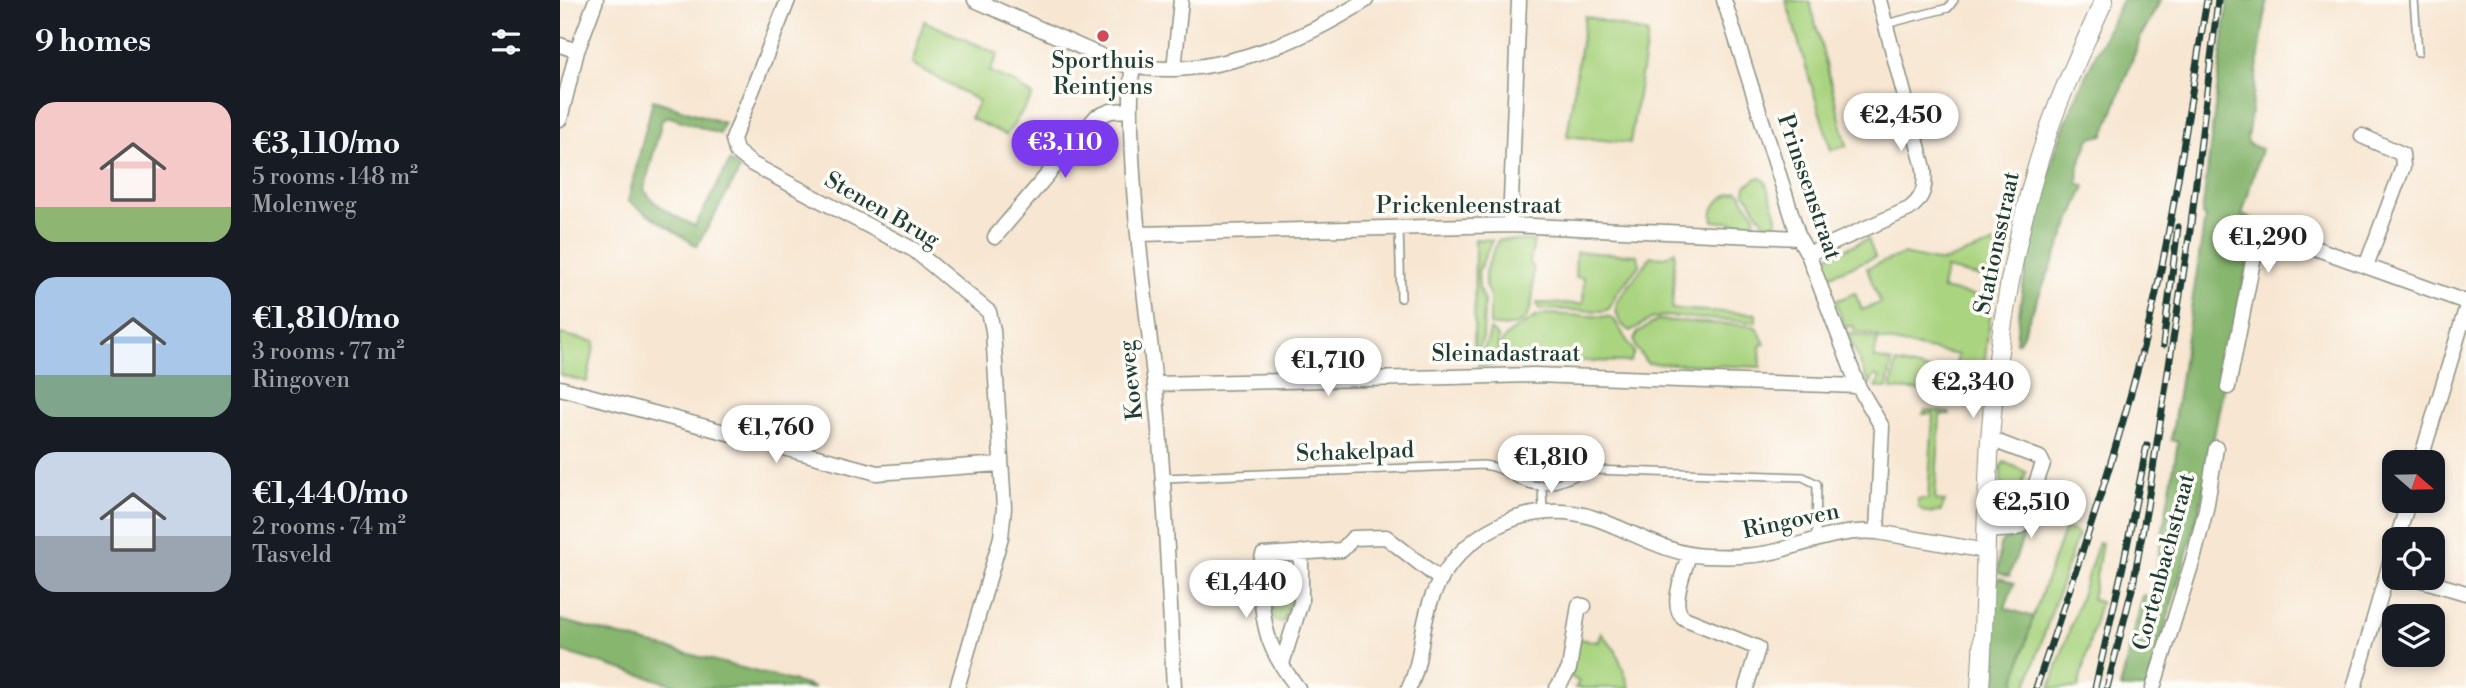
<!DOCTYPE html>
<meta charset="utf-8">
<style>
:root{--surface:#171b24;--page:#242831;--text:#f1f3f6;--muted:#9ea1a6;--accent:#7c3aed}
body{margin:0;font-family:"Libre Bodoni",serif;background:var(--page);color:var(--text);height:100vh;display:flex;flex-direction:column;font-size:26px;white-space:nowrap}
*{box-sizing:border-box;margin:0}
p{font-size:23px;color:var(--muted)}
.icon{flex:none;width:38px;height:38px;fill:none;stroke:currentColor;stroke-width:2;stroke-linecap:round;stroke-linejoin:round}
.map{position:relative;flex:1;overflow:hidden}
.panel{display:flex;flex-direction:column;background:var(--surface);width:560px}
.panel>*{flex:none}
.needle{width:46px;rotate:110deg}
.fabs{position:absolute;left:1822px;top:450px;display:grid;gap:14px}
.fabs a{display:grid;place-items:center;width:63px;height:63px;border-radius:14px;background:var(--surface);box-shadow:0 4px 10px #0003;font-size:35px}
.price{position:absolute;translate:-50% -60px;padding:0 16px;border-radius:24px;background:#fff;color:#222;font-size:23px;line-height:46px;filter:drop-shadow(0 2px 4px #0008)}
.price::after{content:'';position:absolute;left:50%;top:42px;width:21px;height:16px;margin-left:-10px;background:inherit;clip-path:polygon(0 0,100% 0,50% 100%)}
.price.current{background:var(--accent);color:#fff}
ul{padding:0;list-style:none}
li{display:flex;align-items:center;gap:21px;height:175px;padding:0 35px}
li span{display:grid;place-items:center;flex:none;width:196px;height:140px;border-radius:21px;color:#555}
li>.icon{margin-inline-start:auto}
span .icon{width:84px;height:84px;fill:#fffc;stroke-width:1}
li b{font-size:30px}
h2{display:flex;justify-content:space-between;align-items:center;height:84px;padding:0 35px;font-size:30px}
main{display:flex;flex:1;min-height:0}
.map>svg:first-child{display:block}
.green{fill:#aad480;stroke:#64885a;stroke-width:2;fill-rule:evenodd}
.forest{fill:#87b66e;stroke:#537a51;stroke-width:2}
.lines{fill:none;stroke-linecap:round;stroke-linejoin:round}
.service-casing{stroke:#8b9282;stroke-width:10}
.minor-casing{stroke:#8b9282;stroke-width:17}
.tertiary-casing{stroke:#8b9282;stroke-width:20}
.service{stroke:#fff;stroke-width:7}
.minor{stroke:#fff;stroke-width:14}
.tertiary{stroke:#fff;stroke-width:18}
.rail-casing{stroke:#1f3d34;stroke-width:7}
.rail{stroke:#fdfcf7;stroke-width:4.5;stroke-dasharray:13;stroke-linecap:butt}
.poi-dot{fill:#d1495b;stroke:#fdfcf7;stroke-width:2.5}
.labels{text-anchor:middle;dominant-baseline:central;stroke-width:7;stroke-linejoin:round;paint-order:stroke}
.poi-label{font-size:23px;fill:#1f3d34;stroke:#fdfcf7}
.street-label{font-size:23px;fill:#1f3d34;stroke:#fdfcf7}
</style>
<main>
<section class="panel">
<h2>9 homes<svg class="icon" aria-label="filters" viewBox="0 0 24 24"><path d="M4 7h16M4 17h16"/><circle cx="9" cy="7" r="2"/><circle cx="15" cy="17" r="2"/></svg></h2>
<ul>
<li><span style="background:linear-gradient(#f6c9c9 75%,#8fb573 0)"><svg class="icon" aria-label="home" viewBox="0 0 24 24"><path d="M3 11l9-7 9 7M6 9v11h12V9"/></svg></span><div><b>€3,110/mo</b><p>5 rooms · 148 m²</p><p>Molenweg</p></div></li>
<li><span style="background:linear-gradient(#a9c7e8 70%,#7fa58c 0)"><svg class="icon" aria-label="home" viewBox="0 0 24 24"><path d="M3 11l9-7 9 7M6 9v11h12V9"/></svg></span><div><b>€1,810/mo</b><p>3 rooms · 77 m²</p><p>Ringoven</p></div></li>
<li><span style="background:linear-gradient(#c9d6e8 60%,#9aa5b1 0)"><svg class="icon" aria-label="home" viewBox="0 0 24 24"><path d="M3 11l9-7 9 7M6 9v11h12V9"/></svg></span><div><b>€1,440/mo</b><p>2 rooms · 74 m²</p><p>Tasveld</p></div></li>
</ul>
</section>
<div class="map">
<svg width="1906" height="688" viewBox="0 0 1906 688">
<rect width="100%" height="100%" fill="#fdfcf7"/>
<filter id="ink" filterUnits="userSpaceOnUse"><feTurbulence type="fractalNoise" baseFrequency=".0143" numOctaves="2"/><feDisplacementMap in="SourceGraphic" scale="14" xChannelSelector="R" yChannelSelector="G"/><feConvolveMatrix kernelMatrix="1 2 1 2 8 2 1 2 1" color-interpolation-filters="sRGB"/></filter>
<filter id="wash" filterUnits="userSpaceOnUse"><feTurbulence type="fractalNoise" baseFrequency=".00686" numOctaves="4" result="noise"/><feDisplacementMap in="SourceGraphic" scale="28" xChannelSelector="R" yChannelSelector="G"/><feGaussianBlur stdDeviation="1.57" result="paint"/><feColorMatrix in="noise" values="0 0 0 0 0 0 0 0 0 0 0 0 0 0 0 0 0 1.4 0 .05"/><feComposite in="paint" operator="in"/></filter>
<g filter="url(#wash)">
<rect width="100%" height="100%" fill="#f7e6d1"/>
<path class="green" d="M1226 0 1250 2 1287 146 1271 150Z
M1025 16 1088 34 1070 143 1007 136Z
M364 21 438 54 430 72 455 83 473 96 446 135 410 118 419 101 352 64Z
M1197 178H1201L1205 181 1217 216V221L1212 225 1204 223 1185 192 1186 186Z
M1177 191 1182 194 1183 199 1195 215 1194 224 1153 221C1150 205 1162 196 1177 191Z
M915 239 932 240 918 272 919 287 924 301 923 338 914 354Z
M1308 239 1315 257 1266 277 1261 265 1263 258Z
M938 240 974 241C973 250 970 256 970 264L973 267C973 300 977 334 930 325V297L926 287 925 272Z
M1436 243 1443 245 1432 302 1424 366H1419L1418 373 1423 374 1420 395 1372 392 1376 372 1394 375 1398 355 1318 339 1314 358 1332 362 1327 388H1316L1320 378 1315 375 1309 385 1288 333 1317 339 1318 336 1294 331V326H1287L1286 329 1275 301 1295 293 1302 310 1320 303 1307 268 1343 254 1381 262ZM1386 269 1426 278 1422 297 1382 289Z
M1115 251 1112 309 1196 314V322L1103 316 1091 319 1070 331C1059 325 1053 311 1058 300L1091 256 1105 257Z
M1016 252 1077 255 1080 264 1056 294 1049 309 1043 311 979 309 977 303 1023 304 1024 278 1015 277Z
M987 314 1050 317 1055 321 1074 352 1070 362 987 360 975 365H947C931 342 948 333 966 323 973 318 978 315 987 314Z
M1098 320 1193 326 1197 328 1205 344 1200 345 1201 367 1087 363 1076 348 1074 340 1078 332Z
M930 330 938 337V359L933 365 918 366C919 352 929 344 930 330Z
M0 334 35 342 27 382 0 375Z
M1336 363 1372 371 1368 391 1331 389Z
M1366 410 1390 413V415H1380L1375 500 1385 501 1381 511C1373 514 1363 513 1358 506V499H1368L1373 414H1363Z
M1444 462 1466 472 1458 497 1441 483V467Z
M1438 486 1459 501 1450 523C1433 517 1438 501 1438 486Z
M1505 528 1518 533 1466 688H1453L1473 617Z
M1539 542 1542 543 1532 600 1540 602 1518 688H1490Z
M730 568 731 599 723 622 713 621 711 569Z
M1041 633 1056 651 1070 688H1015L1019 682 1010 676 1019 639 1039 642Z"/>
<path class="forest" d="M1562 0H1601L1582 34 1544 135 1530 138 1519 165 1518 183 1525 186 1461 338 1459 342H1456C1462 276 1477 206 1498 143 1515 94 1540 47 1562 0Z
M1668 0H1707L1687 139 1689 144 1701 149 1682 215 1695 220 1701 226 1693 235 1640 508 1587 688H1560L1583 595 1590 597 1593 588 1618 442 1611 440 1645 218 1642 215Z
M93 100 164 123 160 134 107 116 102 120 84 189C91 204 119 219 135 226L170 161 180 170 137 246 68 201Z
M1464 535 1449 576 1438 573 1440 544 1444 540Z
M1440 578 1454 583 1445 608 1473 617 1453 688H1435L1438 669 1431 661 1435 582Z
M0 620 243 684 255 688H125L0 651Z"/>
</g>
<g filter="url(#ink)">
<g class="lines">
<defs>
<path id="service" d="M1854 0 1858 52
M1326 24 1388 8 1394 0
M839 228 841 298
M604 478 923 465C948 468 949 478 968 484 989 491 1012 476 1032 470L1243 477 1257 484 1256 538
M982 485 983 512"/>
<path id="minor" d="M228 0 173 139 176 151 192 164 354 250 429 312 433 330 444 508 441 537 397 688
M415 0 555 62C637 86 738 44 806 0
M1164 0 1239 238 1248 254 1298 386 1322 427 1317 532 1426 551
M0 45 17 51
M572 67C566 169 584 283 595 385 605 486 609 587 614 688
M614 69 621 0
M0 119 17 51 36 0
M1802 136 1842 154 1843 167 1806 266
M950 225 959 0
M579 234 950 225 1239 238
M435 237 536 117 551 111 570 110
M1248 254 1349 209C1364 198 1366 186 1364 168L1319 0
M595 384 974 375 1298 386
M1668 387 1697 241 1705 232H1710L1906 302
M0 388 317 473 440 464
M1860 462 1906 309
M1426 531 1454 529 1460 526 1483 464 1480 458 1430 439
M1837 539 1849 500
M1129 554C1125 571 1108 606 1124 618L1198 648 1186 688
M1855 578 1906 593
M722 664 741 602V552
M738 688C710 653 703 632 701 588 701 577 699 565 703 555L782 550 793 538 826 537 881 580
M849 688C863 659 860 625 873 595 897 534 970 496 1034 518 1070 530 1106 554 1145 556 1171 557 1199 557 1224 549 1256 540 1283 529 1317 532
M997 688 1009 669 1019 605 1024 606
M1593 688 1634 556 1646 509 1656 448
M1794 688 1834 549"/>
<path id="tertiary" d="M1420 688C1426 605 1425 522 1430 439 1437 339 1456 226 1488 132 1503 86 1525 44 1544 0"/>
</defs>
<use href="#service" class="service-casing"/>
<use href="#minor" class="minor-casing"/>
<use href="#tertiary" class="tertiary-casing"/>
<use href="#service" class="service"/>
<use href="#minor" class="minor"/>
<use href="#tertiary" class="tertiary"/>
<defs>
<path id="rail" d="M1603 345 1618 227
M1476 688C1520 559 1565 431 1595 298 1617 200 1630 99 1647 0
M1535 688 1563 566 1587 445
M1547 688 1573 585 1587 507 1631 224 1658 0"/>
</defs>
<use href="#rail" class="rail-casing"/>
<use href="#rail" class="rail"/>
</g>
</g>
<circle class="poi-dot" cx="543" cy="36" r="7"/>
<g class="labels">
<g class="poi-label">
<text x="543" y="61">Sporthuis<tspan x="543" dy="26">Reintjens</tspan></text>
</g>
<g class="street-label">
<text transform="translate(1249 187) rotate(71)">Prinssenstraat</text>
<text x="909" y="206">Prickenleenstraat</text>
<text transform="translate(322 210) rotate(30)">Stenen Brug</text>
<text transform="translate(1437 243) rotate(-78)">Stationsstraat</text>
<text x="946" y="354">Sleinadastraat</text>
<text transform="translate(571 380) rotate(-96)">Koeweg</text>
<text transform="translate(795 452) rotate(-2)">Schakelpad</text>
<text transform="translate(1231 521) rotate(-12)">Ringoven</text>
<text transform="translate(1604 562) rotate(-75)">Cortenbachstraat</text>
</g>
</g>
</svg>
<div class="fabs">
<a><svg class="needle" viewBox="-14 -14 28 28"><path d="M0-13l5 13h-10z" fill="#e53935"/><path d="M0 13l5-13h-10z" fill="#9ea1a6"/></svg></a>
<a><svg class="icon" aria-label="locate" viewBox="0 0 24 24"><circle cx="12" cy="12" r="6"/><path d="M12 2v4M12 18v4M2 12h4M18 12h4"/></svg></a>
<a><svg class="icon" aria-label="layers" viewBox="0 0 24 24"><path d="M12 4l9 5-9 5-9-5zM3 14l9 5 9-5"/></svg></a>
</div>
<b class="price" style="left:1341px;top:153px">€2,450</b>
<b class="price current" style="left:505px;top:180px">€3,110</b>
<b class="price" style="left:1708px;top:275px">€1,290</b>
<b class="price" style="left:768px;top:398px">€1,710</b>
<b class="price" style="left:1413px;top:420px">€2,340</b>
<b class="price" style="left:216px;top:465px">€1,760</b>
<b class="price" style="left:991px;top:495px">€1,810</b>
<b class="price" style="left:1471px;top:540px">€2,510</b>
<b class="price" style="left:686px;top:620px">€1,440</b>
</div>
</main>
